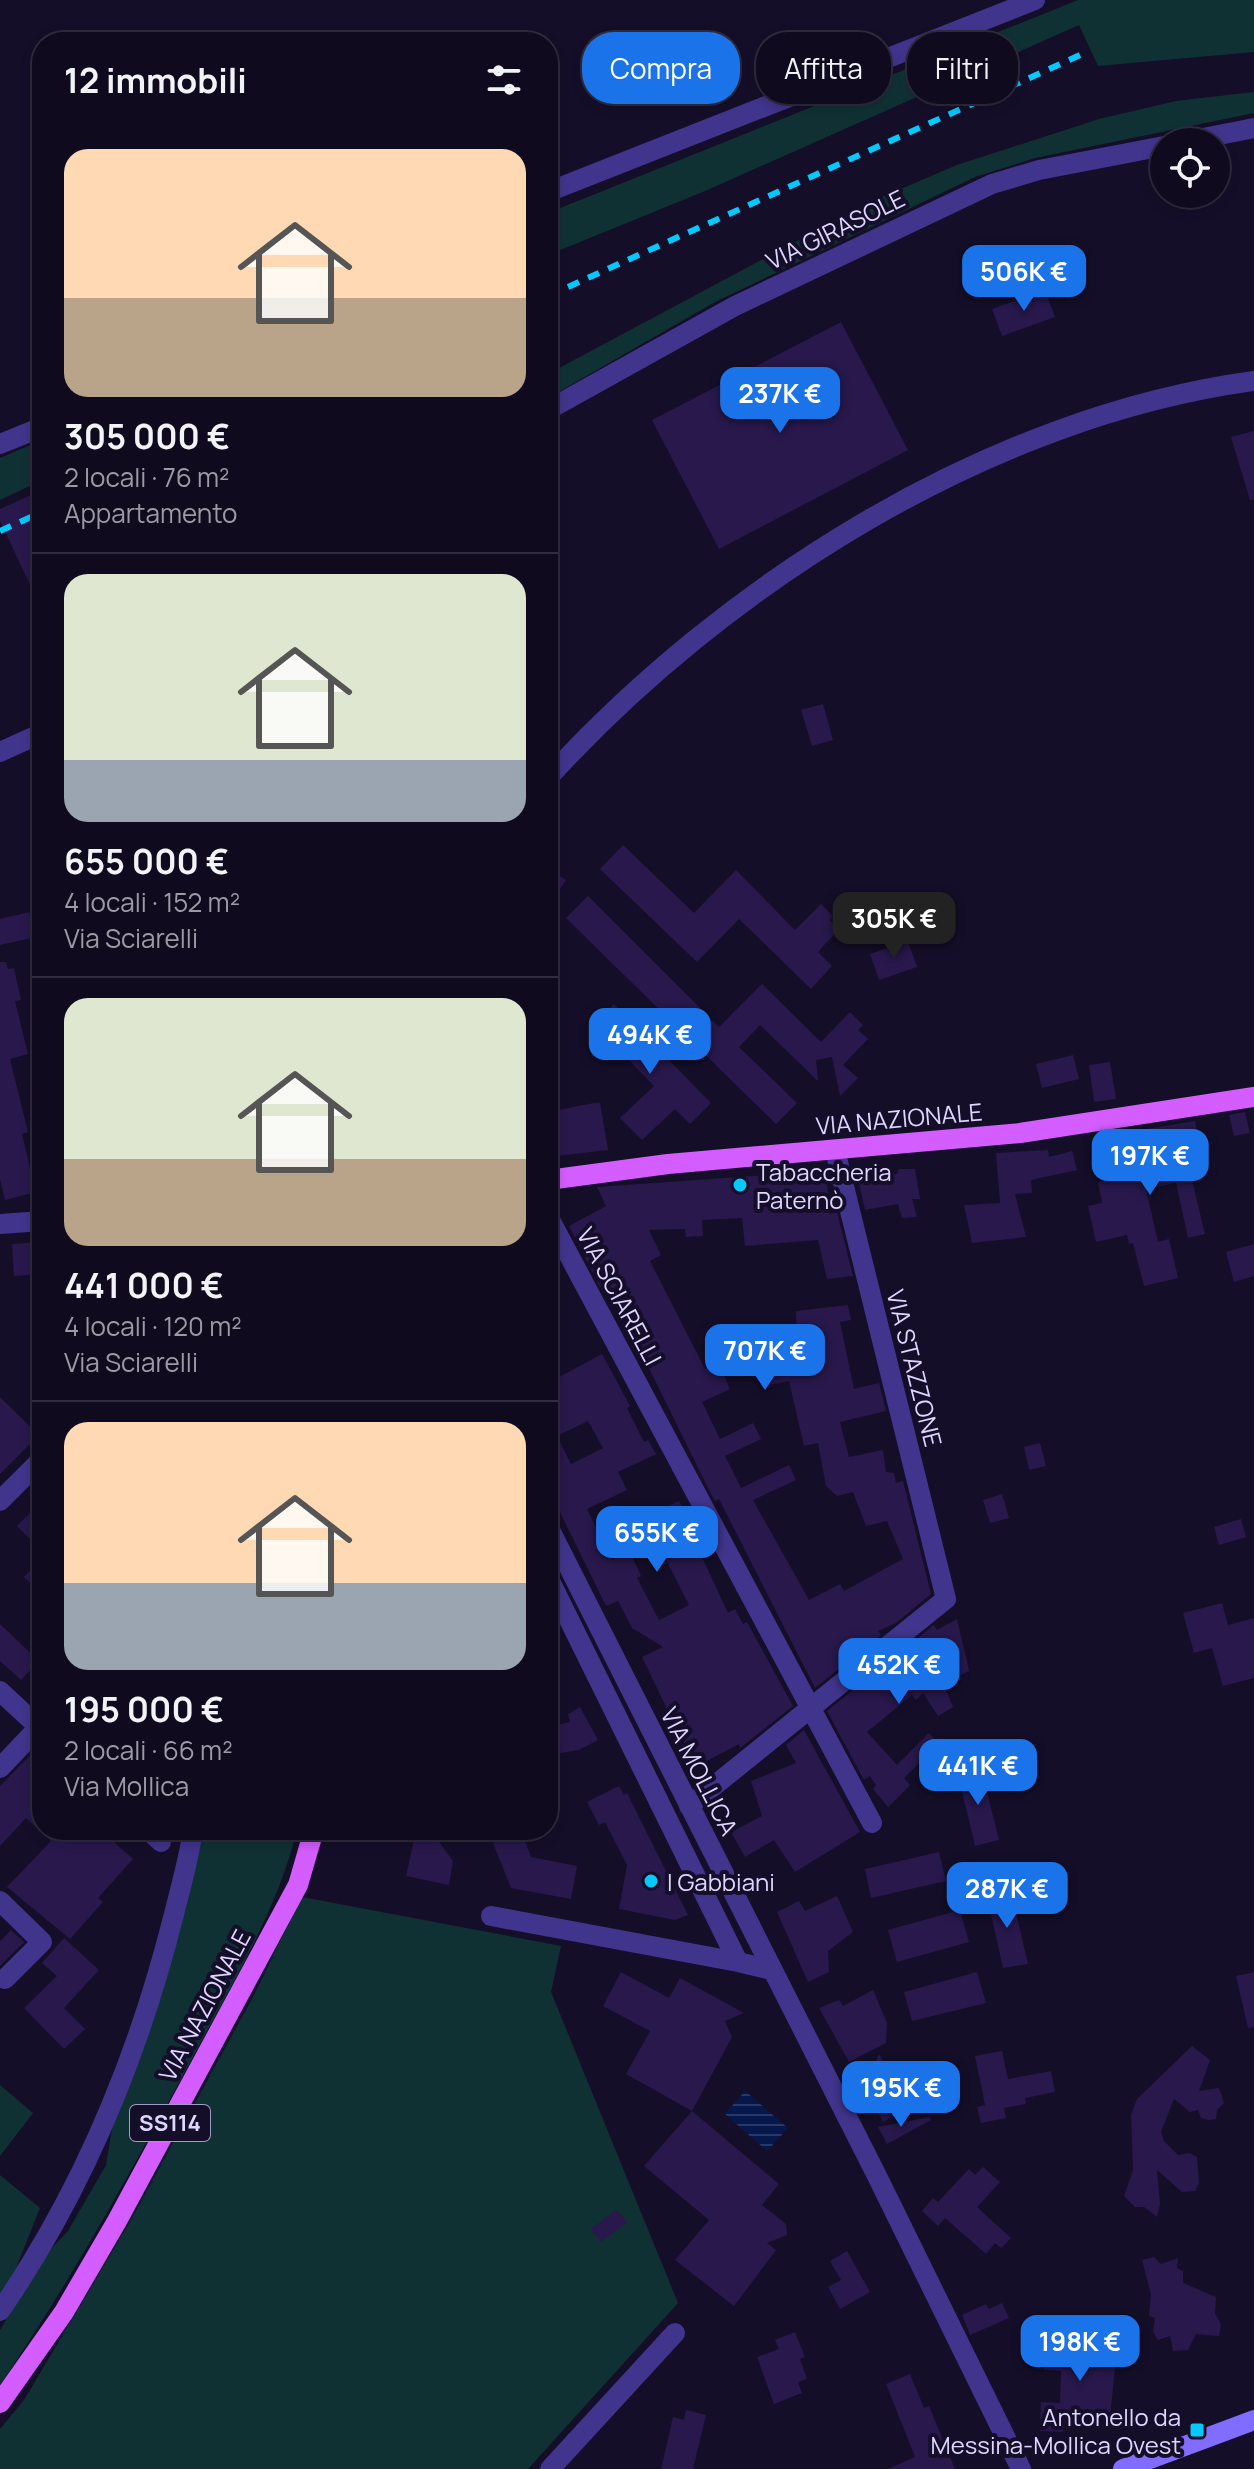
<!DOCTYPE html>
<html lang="it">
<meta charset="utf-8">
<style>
:root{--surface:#100a1f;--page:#1e182c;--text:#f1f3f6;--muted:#9c9aa4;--line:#302b3d;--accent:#1a73e8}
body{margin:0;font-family:Manrope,sans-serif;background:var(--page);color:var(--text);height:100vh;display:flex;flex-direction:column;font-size:30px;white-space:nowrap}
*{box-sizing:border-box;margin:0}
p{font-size:26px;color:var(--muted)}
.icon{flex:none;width:44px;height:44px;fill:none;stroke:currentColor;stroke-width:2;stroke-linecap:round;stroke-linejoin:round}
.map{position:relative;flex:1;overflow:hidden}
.sheet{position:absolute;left:32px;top:32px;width:526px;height:1808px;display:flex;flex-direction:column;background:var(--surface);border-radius:32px;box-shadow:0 4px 12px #0003,0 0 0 2px var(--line)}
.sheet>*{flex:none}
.hud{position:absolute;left:582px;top:32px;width:552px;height:72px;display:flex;gap:16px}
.controls{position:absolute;left:1150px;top:128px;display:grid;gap:16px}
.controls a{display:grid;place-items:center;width:80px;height:80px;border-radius:50%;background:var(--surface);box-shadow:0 4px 12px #0003,0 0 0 2px var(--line);font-size:40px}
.price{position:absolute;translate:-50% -68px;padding:0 18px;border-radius:16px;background:var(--accent);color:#fff;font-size:26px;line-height:52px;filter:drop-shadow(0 2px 4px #0008)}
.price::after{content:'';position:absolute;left:50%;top:48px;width:24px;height:18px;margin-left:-12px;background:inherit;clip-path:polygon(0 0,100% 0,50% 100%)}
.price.active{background:#222;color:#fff}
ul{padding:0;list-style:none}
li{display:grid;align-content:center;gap:16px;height:424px;padding:0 32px}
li+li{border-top:2px solid var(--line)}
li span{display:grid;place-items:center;height:248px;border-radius:24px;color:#555}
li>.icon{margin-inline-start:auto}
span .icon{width:144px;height:144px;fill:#fffc;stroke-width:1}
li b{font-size:34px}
h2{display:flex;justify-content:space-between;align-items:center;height:96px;padding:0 32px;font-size:34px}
.pill{padding:0 28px;border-radius:32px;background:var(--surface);box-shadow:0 4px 12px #0003,0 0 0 2px var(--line);font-size:28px;line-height:72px}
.pill.active{background:var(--accent);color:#fff}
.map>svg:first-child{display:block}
.grass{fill:#103134}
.water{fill:url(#water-rules)}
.building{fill:#28184c;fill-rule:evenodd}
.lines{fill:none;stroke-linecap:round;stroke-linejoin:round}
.minor{stroke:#41348d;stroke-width:20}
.tertiary{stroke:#41348d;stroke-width:20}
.secondary{stroke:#806dff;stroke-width:20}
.primary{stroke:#d45dff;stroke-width:20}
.rail{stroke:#02caff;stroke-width:6;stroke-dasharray:12 10;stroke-linecap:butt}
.poi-dot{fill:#02caff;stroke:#150e29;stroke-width:3}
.labels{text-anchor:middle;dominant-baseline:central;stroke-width:8;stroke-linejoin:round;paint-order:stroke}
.shield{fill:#150e29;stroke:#a29abf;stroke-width:2}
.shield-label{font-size:22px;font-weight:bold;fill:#dfd6ff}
.street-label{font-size:24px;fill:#dfd6ff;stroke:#150e29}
.poi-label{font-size:24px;fill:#dfd6ff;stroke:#150e29;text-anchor:start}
</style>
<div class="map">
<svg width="1254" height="2469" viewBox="0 0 1254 2469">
<defs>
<pattern id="water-rules" width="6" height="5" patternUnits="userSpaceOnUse" patternTransform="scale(2)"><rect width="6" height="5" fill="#05174b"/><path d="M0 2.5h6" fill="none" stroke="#293866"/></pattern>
</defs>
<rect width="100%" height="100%" fill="#150e29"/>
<path class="grass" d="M1078 0H1254V52L1098 66 1079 25 705 191 548 255V213Z
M1254 92V113L1035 158 975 177 715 302 548 398V374L868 203 957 165 1099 119 1176 101Z
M42 440V480L0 500V458Z
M548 512 558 513 548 620Z
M204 1830H297C277 1911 233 1982 194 2055 133 2168 72 2279 0 2385V2330L47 2253 68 2231 106 2165 114 2117 162 1994Z
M302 1897 561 1946 551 1992 678 2303 528 2469H0V2429L24 2400 126 2229 253 1997Z
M0 2085 33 2113 0 2156Z
M0 2175 40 2208 16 2268 0 2294Z"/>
<path class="water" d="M745 2091 788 2128 767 2151 725 2114Z"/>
<path class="building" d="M1045 290 1055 317 1002 336 992 309Z
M841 322 908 450 719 549 652 420Z
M1254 431V500H1250L1231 437Z
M42 490V610L0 521V509Z
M823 704 833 740 812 746 801 710Z
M623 845 694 913 736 870 795 930 821 904 833 916 830 920 839 929 818 952 832 966 811 989 739 919 697 962 600 869Z
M548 868 566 880 548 907Z
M588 896 719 1027 762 984 821 1042 850 1012 863 1025 858 1030 868 1039 843 1065 858 1078 840 1096 832 1057 816 1060 818 1081 760 1025 739 1047 797 1103 776 1124 566 918Z
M29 912 36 937 0 945V919Z
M908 941 917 967 879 980 870 954Z
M0 962H6L8 969 14 968 21 1000 15 1001 28 1054 10 1059 28 1132 22 1134 36 1192 5 1200 0 1179Z
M614 1004 711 1103 690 1124 675 1109 642 1140 620 1118 654 1086 620 1051 616 1055 590 1028Z
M1073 1055 1079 1079 1042 1088 1036 1064Z
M1110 1062 1116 1099 1094 1102 1089 1065Z
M594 1103H600L608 1150 548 1157V1112Z
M1245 1112 1250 1133 1234 1136 1229 1115Z
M1195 1121 1200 1145 1184 1148 1205 1234 1188 1238 1176 1183 1146 1189 1158 1242 1169 1239 1178 1278 1144 1286 1133 1243 1129 1244 1127 1235 1096 1242 1088 1206 1102 1203 1098 1182 1132 1176 1123 1133Z
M1048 1150 1049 1157 1072 1151 1077 1170 1031 1180 1032 1193 1015 1194 1026 1237 972 1243 964 1205 1000 1203 996 1153Z
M899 1169H915L920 1199H912L917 1217 902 1218 898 1204 865 1210 857 1174H897Z
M826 1171 830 1214 837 1212 853 1276 827 1279 818 1240 745 1246 742 1218 702 1220 703 1236 686 1237 685 1229 649 1230 661 1255 650 1261 705 1369 718 1362 730 1389 702 1402 720 1439 753 1423 761 1439 725 1456 741 1488 789 1465 796 1480 753 1500 809 1600 840 1584 844 1591 903 1559 887 1521 866 1526 853 1492 837 1496 826 1486 818 1443 804 1446 789 1381 764 1386 758 1356 797 1347 796 1311 848 1305 851 1320 840 1322 854 1389 879 1383 886 1411 840 1422 849 1457 883 1450 886 1472 894 1473 896 1483 903 1481 931 1594 896 1623 878 1631 881 1635 815 1688 719 1499 715 1501 710 1492 607 1283 600 1287 569 1226 606 1206 597 1187Z
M42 1242V1274L14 1276 12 1244Z
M1254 1244V1276L1234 1282 1226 1252Z
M602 1354 630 1406 627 1408 644 1442 648 1440 656 1454 618 1472 627 1490 587 1509 612 1560 630 1552 641 1576 637 1578 659 1620 689 1605 645 1518 679 1501 706 1555 702 1557 728 1613 735 1609 743 1624 747 1622 793 1706 740 1748 739 1744 695 1767 642 1657 663 1647 632 1628 618 1601 606 1606 548 1488V1383ZM588 1421 603 1448 571 1464 557 1436Z
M0 1397 39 1435 0 1474Z
M1040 1443 1046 1466 1029 1470 1024 1447Z
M1002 1494 1009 1518 990 1523 983 1500Z
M42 1501V1551L17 1526Z
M1241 1519 1246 1537 1219 1545 1214 1527Z
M42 1559V1594L24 1577Z
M1222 1603 1228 1625 1254 1618V1678L1223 1686 1212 1648 1194 1653 1183 1613Z
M957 1619 969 1671 943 1683 953 1707 938 1716 923 1693 916 1700 912 1695 867 1732 897 1765 929 1733 939 1744 904 1778 910 1785 888 1807 873 1789 876 1785 870 1776 864 1780 827 1711 897 1655 902 1661 924 1647 919 1637 934 1625 937 1630Z
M0 1624 39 1661 21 1680 0 1661Z
M580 1707 598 1740 579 1750 548 1755V1727L570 1722 568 1714Z
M804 1730 860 1832 795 1872 774 1840 745 1857 731 1832 762 1816 751 1781 796 1763 786 1745Z
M42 1743V1830H101L133 1859 98 1898 103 1902 70 1939 7 1887 51 1841 26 1818 0 1846V1786Z
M981 1768 999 1840 975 1846 958 1774Z
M619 1786 624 1795 627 1793 688 1915 675 1920 619 1909 627 1865 605 1822 599 1825 587 1802Z
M521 1830 531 1857 577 1866 571 1899 511 1888 493 1843Z
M434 1835 453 1861 449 1885 406 1876 414 1840 431 1842Z
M939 1852 946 1881 871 1898 865 1869Z
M1011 1891 1028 1964 1003 1968 987 1896Z
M837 1896 853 1932 828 1951 829 1972 808 1982 777 1912 799 1901 805 1911Z
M960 1910 969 1942 897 1962 888 1930Z
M11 1930 24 1942 0 1966V1941Z
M64 1938 99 1970 64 2008 85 2029 64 2049 24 2008 57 1976 42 1963Z
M621 1972 669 1998 680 1978 744 2013 725 2021 732 2037 692 2111 626 2074 650 2031 603 2006Z
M977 1972 986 2003 912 2021 904 1992Z
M1254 1972V2027L1248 2028 1236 1976Z
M873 1990 887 2023 886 2043 849 2062 819 2008 839 2000 843 2006Z
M1192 2046 1210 2060 1199 2091 1219 2088 1224 2103 1217 2110 1216 2119 1209 2120 1201 2118 1198 2110 1190 2112 1174 2099 1161 2132 1164 2141 1178 2155 1189 2153 1197 2157 1199 2183 1195 2191 1182 2192 1157 2170 1160 2204 1157 2217 1144 2207H1135L1124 2196 1133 2170 1131 2115 1137 2099Z
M1002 2051 1008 2079 1051 2071 1055 2092 1025 2098 1026 2104 1004 2108 1006 2118 981 2123 977 2107 985 2105 975 2056Z
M879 2054 898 2087 910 2081 914 2089 953 2076 956 2084 883 2122 865 2086Z
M692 2111 779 2184 762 2205 786 2224 787 2235 767 2243 776 2250 734 2306 675 2260 709 2220 644 2166Z
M930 2117 931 2120 887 2144 878 2127Z
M983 2167 1000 2182 977 2207 1011 2238 1001 2248 995 2243 986 2254 945 2218 938 2226 922 2211 933 2198 938 2202 969 2169 975 2175Z
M617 2209 627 2223 601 2242 591 2229Z
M847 2251 870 2292 840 2309 828 2287 841 2280 830 2261Z
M1154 2257 1161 2264 1178 2258 1177 2268 1183 2271V2283L1216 2297 1215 2313 1221 2324 1219 2336 1196 2334 1188 2350 1173 2351 1170 2336 1158 2340 1153 2332 1155 2318 1149 2316 1151 2295 1142 2260Z
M1002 2303 1009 2318 970 2335 962 2315 986 2304 989 2309Z
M1060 2328 1082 2332V2347L1106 2338 1116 2357 1109 2428 1064 2423 1063 2432 1040 2431 1041 2402 1060 2403 1061 2371 1044 2370 1046 2351 1059 2352Z
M795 2332 805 2357 800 2359 807 2379 798 2382 802 2393 774 2404 757 2357 779 2349 775 2340Z
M910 2374 924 2408 929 2406 955 2469H888L915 2457 886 2384Z
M686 2410 706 2415 693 2469H661L673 2417 684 2420Z"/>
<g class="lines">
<path class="minor" d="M1183 142 1254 128
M548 192 1035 0
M548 410 735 306 992 184 1039 170 1164 146
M0 444 42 427
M0 752 42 733
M548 778C726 583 989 417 1254 381
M548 1216 872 1823
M0 1501 42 1459
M548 1577 738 1962 771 1970
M0 1691 42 1730
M0 1768 39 1727
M689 1806 946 1599 835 1150
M148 1830 161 1842
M0 1901 42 1942 5 1979
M491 1916 738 1962
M550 2469 675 2333"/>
<path class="tertiary" d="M0 1224 42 1221
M548 1526 877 2176 1021 2469
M0 2311C82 2192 139 2054 174 1914 181 1886 189 1858 193 1830"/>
<path class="secondary" d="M1123 2469 1254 2420"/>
<path class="primary" d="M548 1180 668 1164 1020 1133 1254 1097
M0 2403 64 2312 117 2221 298 1885 314 1830"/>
<path class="rail" d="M548 296 1089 51
M0 531 42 512"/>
</g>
<g class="poi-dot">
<circle cx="740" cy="1185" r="8"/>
<circle cx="651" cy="1881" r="8"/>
<rect x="1189" y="2422" width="16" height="16" rx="4"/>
</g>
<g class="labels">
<rect class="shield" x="130" y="2105" width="80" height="36" rx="6"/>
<g class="shield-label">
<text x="170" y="2123">SS114</text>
</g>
<g class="street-label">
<text transform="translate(835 229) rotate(-26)">VIA GIRASOLE</text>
<text transform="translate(899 1118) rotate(-5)">VIA NAZIONALE</text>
<text transform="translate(620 1296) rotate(62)">VIA SCIARELLI</text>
<text transform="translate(915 1368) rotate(76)">VIA STAZZONE</text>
<text transform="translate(700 1771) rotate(63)">VIA MOLLICA</text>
<text transform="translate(204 2005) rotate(-62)">VIA NAZIONALE</text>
</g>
<g class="poi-label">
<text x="756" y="1171">Tabaccheria<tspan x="756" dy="28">Paternò</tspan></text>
<text x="667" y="1881">I Gabbiani</text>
<text x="1181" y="2416" text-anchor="end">Antonello da<tspan x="1181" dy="28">Messina-Mollica Ovest</tspan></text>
</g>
</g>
</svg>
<div class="controls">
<a><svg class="icon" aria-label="locate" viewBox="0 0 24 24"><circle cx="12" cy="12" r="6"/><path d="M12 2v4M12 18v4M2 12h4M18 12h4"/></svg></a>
</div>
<b class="price" style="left:1024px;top:313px">506K €</b>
<b class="price" style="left:780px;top:435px">237K €</b>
<b class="price active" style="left:894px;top:960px">305K €</b>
<b class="price" style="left:650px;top:1076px">494K €</b>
<b class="price" style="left:1150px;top:1197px">197K €</b>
<b class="price" style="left:765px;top:1392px">707K €</b>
<b class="price" style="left:657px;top:1574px">655K €</b>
<b class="price" style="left:899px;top:1706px">452K €</b>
<b class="price" style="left:978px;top:1807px">441K €</b>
<b class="price" style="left:1007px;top:1930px">287K €</b>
<b class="price" style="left:901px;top:2129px">195K €</b>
<b class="price" style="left:1080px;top:2383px">198K €</b>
<div class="hud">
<a class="pill active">Compra</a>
<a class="pill">Affitta</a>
<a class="pill">Filtri</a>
</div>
<section class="sheet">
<h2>12 immobili<svg class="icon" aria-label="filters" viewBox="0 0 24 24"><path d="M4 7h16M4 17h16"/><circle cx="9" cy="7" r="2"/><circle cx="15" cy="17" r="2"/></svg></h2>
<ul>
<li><span style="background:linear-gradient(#ffd9b3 60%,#b9a48a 0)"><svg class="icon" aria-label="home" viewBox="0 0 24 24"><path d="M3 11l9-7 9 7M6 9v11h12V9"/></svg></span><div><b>305 000 €</b><p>2 locali · 76 m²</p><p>Appartamento</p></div></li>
<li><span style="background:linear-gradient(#dfe7d0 75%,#9aa5b1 0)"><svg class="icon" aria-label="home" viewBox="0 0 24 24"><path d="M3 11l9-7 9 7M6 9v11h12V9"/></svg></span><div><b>655 000 €</b><p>4 locali · 152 m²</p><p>Via Sciarelli</p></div></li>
<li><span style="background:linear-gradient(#dfe7d0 65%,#b9a48a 0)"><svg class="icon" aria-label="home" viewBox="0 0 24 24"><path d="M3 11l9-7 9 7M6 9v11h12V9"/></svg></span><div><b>441 000 €</b><p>4 locali · 120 m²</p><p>Via Sciarelli</p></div></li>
<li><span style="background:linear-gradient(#ffd9b3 65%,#9aa5b1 0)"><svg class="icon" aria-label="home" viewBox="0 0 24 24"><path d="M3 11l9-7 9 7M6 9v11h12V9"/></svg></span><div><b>195 000 €</b><p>2 locali · 66 m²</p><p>Via Mollica</p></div></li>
</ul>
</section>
</div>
